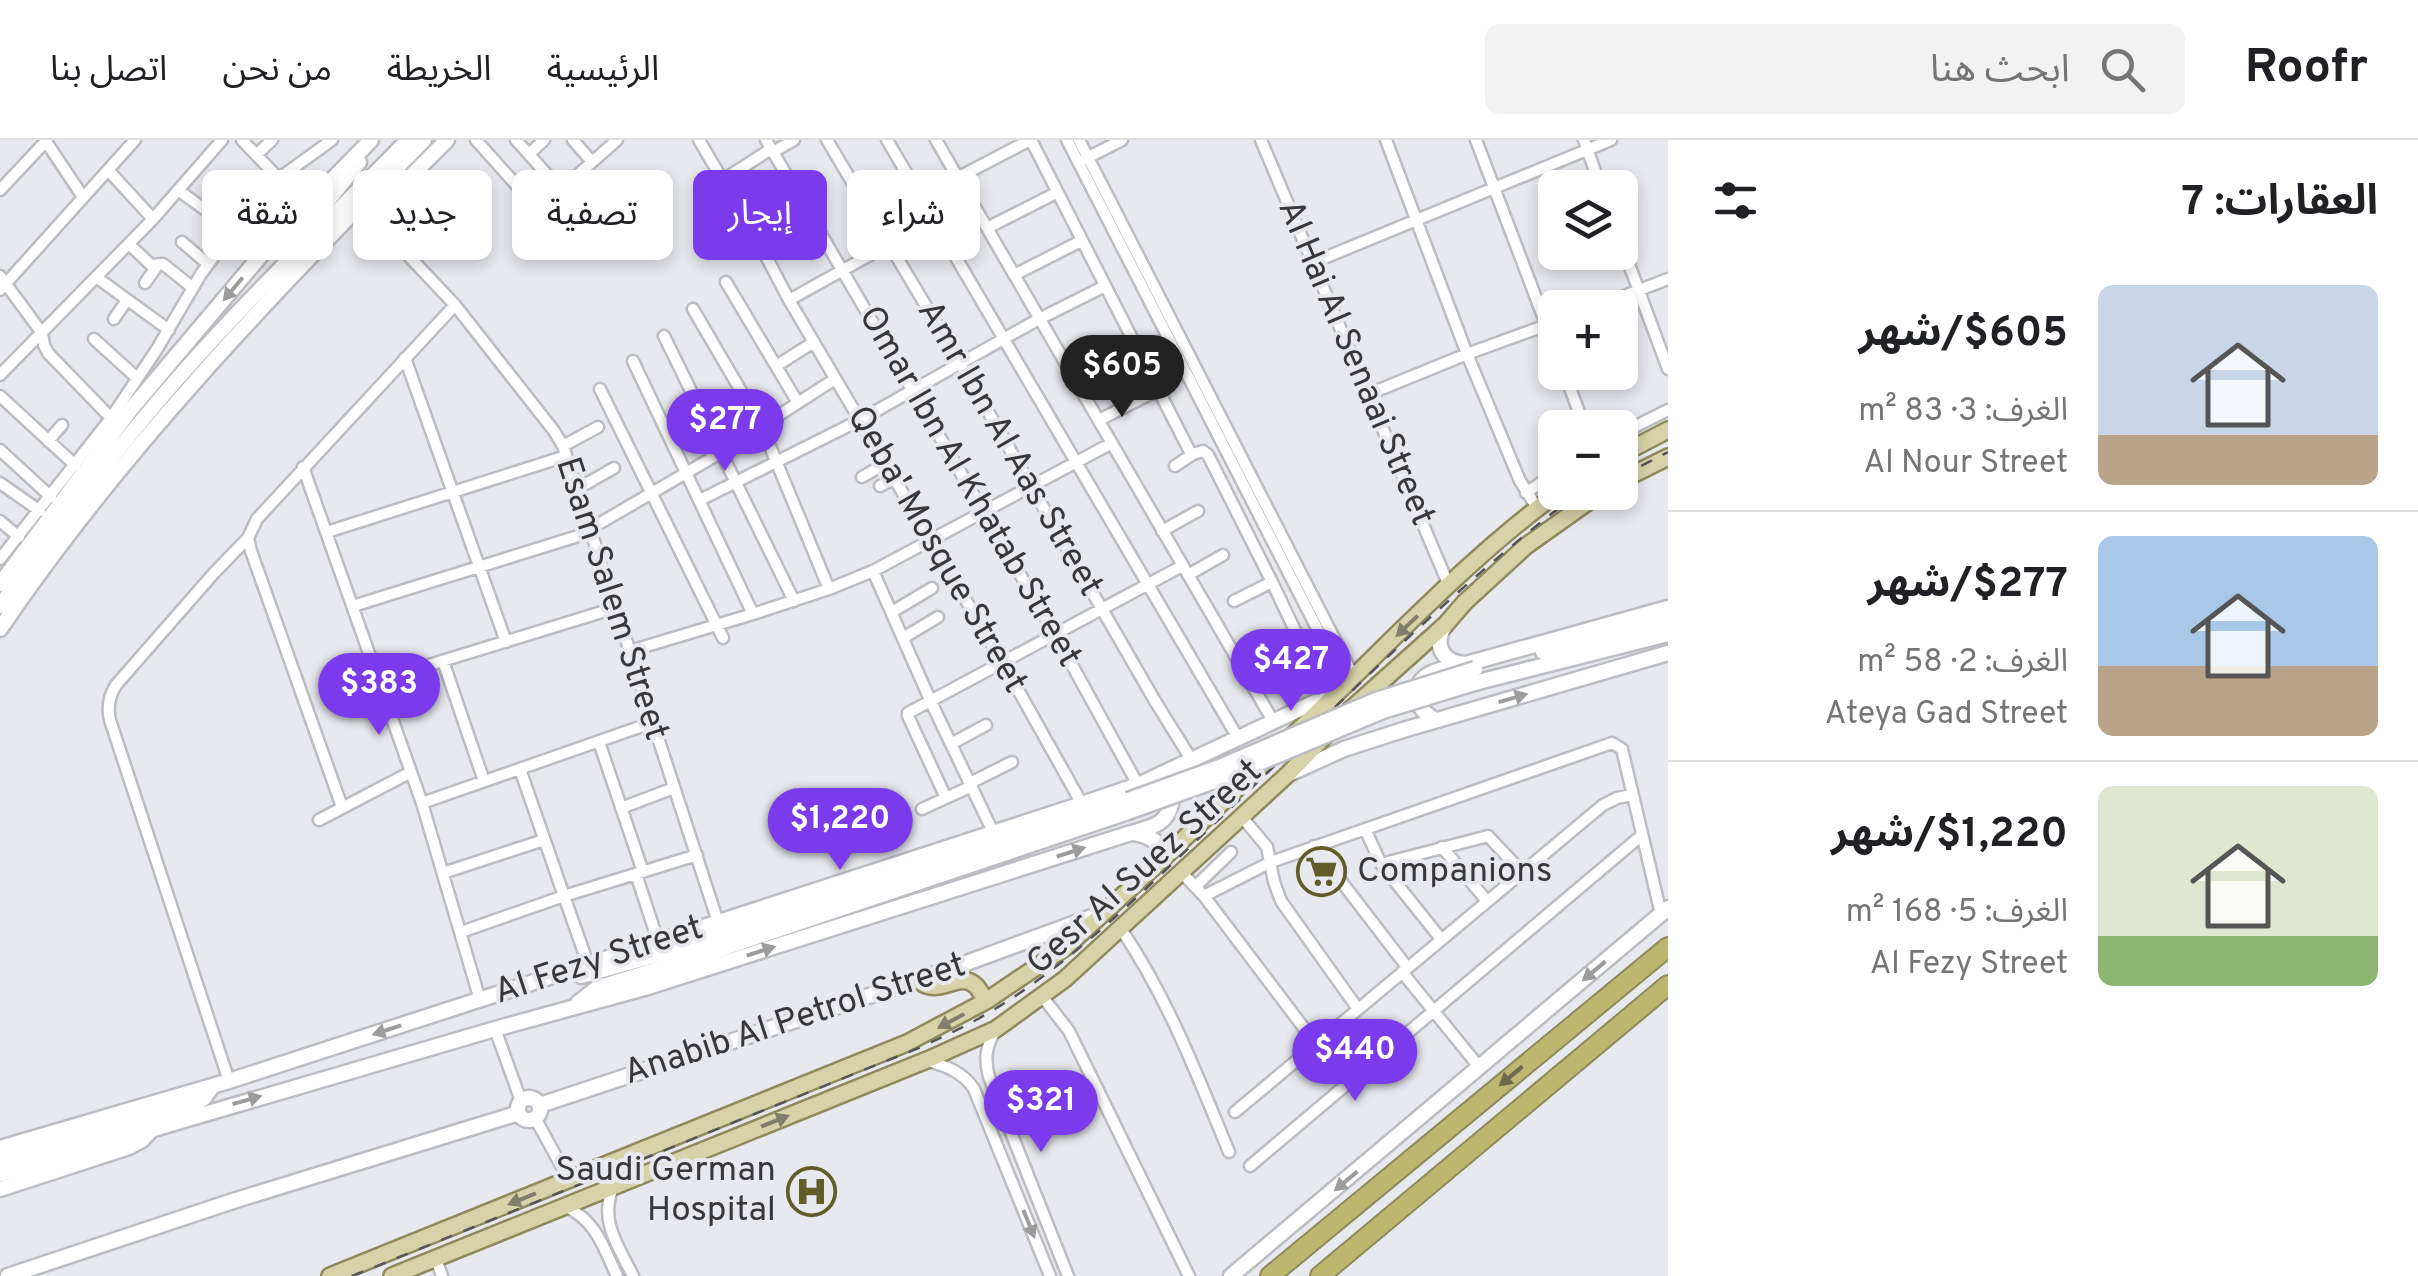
<!DOCTYPE html>
<html lang="ar">
<meta charset="utf-8">
<style>
:root{--surface:#fff;--page:#f2f2f2;--text:#202124;--muted:#757577;--line:#e0e0e0;--accent:#7c3aed}
body{margin:0;font-family:Overpass,"Noto Sans Arabic",sans-serif;background:var(--page);color:var(--text);direction:rtl;height:100vh;display:flex;flex-direction:column;font-size:38px;white-space:nowrap}
*{box-sizing:border-box;margin:0}
p{font-size:32px;color:var(--muted)}
.icon{flex:none;width:55px;height:55px;fill:none;stroke:currentColor;stroke-width:2;stroke-linecap:round;stroke-linejoin:round}
.map{position:relative;flex:1;overflow:hidden;direction:ltr}
.sheet{display:flex;flex-direction:column;background:var(--surface);width:750px}
.sheet>*{flex:none}
.banner{position:absolute;left:30px;top:30px;width:950px;height:90px;direction:rtl;display:flex;gap:20px}
.buttons{position:absolute;left:1538px;top:30px;display:grid;gap:20px}
.buttons a{display:grid;place-items:center;width:100px;height:100px;border-radius:15px;background:var(--surface);box-shadow:0 5px 15px #0003;font-size:50px}
.price{position:absolute;translate:-50% -85px;padding:0 22px;border-radius:35px;background:var(--accent);color:#fff;font-size:32px;line-height:65px;filter:drop-shadow(0 2px 5px #0008)}
.price::after{content:'';position:absolute;left:50%;top:60px;width:30px;height:22px;margin-left:-15px;background:inherit;clip-path:polygon(0 0,100% 0,50% 100%)}
.price.current{background:#222;color:#fff}
ul{padding:0;list-style:none}
li{display:flex;align-items:center;gap:30px;height:250px;padding:0 40px}
li+li{border-top:2px solid var(--line)}
li span{display:grid;place-items:center;flex:none;width:280px;height:200px;border-radius:15px;color:#555}
li>.icon{margin-inline-start:auto}
span .icon{width:120px;height:120px;fill:#fffc;stroke-width:1}
li b{font-size:42px}
h2{display:flex;justify-content:space-between;align-items:center;height:120px;padding:0 40px;font-size:42px}
.tag{padding:0 35px;border-radius:15px;background:var(--surface);box-shadow:0 5px 15px #0003;font-size:35px;line-height:90px}
.tag.current{background:var(--accent);color:#fff}
header{display:flex;align-items:center;gap:60px;box-sizing:border-box;height:140px;padding:0 50px;background:var(--surface);border-bottom:2px solid var(--line)}
header strong{font-size:48px}
nav{display:flex;gap:55px;margin-inline-start:auto;font-size:35px}
.search{width:700px;height:90px;background:var(--page);display:flex;align-items:center;gap:25px;box-sizing:border-box;padding:0 35px;border-radius:15px;color:var(--muted);font-size:38px}
main{display:flex;flex:1;min-height:0}
.map>svg:first-child{display:block}
.lines{fill:none;stroke-linecap:round;stroke-linejoin:round}
.street-casing{stroke:#bbbdc3;stroke-width:15}
.secondary-casing{stroke:#bbbdc3;stroke-width:19}
.primary-casing{stroke:#8e8a5c;stroke-width:20}
.highway-casing{stroke:#8e8a5c;stroke-width:22}
.street{stroke:#fff;stroke-width:10}
.secondary{stroke:#fff;stroke-width:14}
.primary{stroke:#d7d3a8;stroke-width:15}
.highway{stroke:#bcb66e;stroke-width:18}
.rail{stroke:#56565a;stroke-width:2.5;stroke-dasharray:12 12;stroke-linecap:butt}
.secondary-bridge-casing{stroke:#bbbdc3;stroke-width:19;stroke-linecap:butt}
.secondary-bridge{stroke:#fff;stroke-width:14}
.oneway{fill:#9c9c9d}
.oneway2{fill:#807e6c}
.oneway3{fill:#6d6a4f}
.labels{text-anchor:middle;dominant-baseline:central;stroke-width:8;stroke-linejoin:round;paint-order:stroke}
.street-label{font-size:35px;fill:#38383b;stroke:#e7e9ee}
.poi-label{font-size:35px;fill:#38383b;stroke:#e7e9ee;text-anchor:start}
</style>
<header>
<strong>Roofr</strong>
<div class="search"><svg class="icon" aria-label="search" viewBox="0 0 24 24"><circle cx="10" cy="10" r="6"/><path d="M15 15l6 6"/></svg>ابحث هنا</div>
<nav><a>الرئيسية</a><a>الخريطة</a><a>من نحن</a><a>اتصل بنا</a></nav>
</header>
<main>
<section class="sheet">
<h2>العقارات: 7<svg class="icon" aria-label="filters" viewBox="0 0 24 24"><path d="M4 7h16M4 17h16"/><circle cx="9" cy="7" r="2"/><circle cx="15" cy="17" r="2"/></svg></h2>
<ul>
<li><span style="background:linear-gradient(#c9d6e8 75%,#b9a48a 0)"><svg class="icon" aria-label="home" viewBox="0 0 24 24"><path d="M3 11l9-7 9 7M6 9v11h12V9"/></svg></span><div><b>$605/شهر</b><p>الغرف: 3 · 83 m²</p><p>Al Nour Street</p></div></li>
<li><span style="background:linear-gradient(#a9c7e8 65%,#b9a48a 0)"><svg class="icon" aria-label="home" viewBox="0 0 24 24"><path d="M3 11l9-7 9 7M6 9v11h12V9"/></svg></span><div><b>$277/شهر</b><p>الغرف: 2 · 58 m²</p><p>Ateya Gad Street</p></div></li>
<li><span style="background:linear-gradient(#dfe7d0 75%,#8fb573 0)"><svg class="icon" aria-label="home" viewBox="0 0 24 24"><path d="M3 11l9-7 9 7M6 9v11h12V9"/></svg></span><div><b>$1,220/شهر</b><p>الغرف: 5 · 168 m²</p><p>Al Fezy Street</p></div></li>
</ul>
</section>
<div class="map">
<svg width="1668" height="1136" viewBox="0 0 1668 1136">
<rect width="100%" height="100%" fill="#e7e9ee"/>
<g class="lines">
<defs>
<path id="street" d="M45 0 83 57
M242 0 305 66
M476 0 535 66
M516 0 561 50
M573 0 592 22
M699 0 756 97 789 160 1003 523 1082 664
M766 0 1055 494 1138 645
M827 0 960 223 1155 561 1191 619
M887 0 1238 598
M936 0 1273 581
M1031 0 1190 312 1193 314 1203 311 1208 315 1272 442 1329 562
M1067 0 1346 545
M1079 0 1354 537
M1261 0 1449 446
M1386 0 1467 214 1520 341 1537 368
M1476 0 1555 208
M1584 0 1601 48
M773 12 794 0
M257 14 272 0
M529 14 544 0
M1083 20 1122 0
M108 30 153 79
M959 37 1030 0
M723 40 771 9
M0 50 47 0
M178 50 233 90
M547 62 617 0
M371 76 455 165 554 291 563 306 718 782
M987 88 1056 53
M1620 100 1668 229
M182 102 208 124
M129 104 151 125 163 124 193 148
M1312 123 1611 0
M1014 135 1081 101
M0 136 42 193 44 205 48 213 111 278
M96 137 169 190
M726 142 798 263
M145 143 157 126
M0 150 135 0
M789 160 971 59
M1593 168 1668 139
M693 169 762 287 829 449
M114 179 127 160
M664 196 794 461
M94 199 137 238
M405 218 506 502
M633 221 753 474
M776 226 814 202
M1069 231 1131 198
M1564 232 1585 288
M0 235 153 79 222 0
M600 249 723 498
M1369 254 1467 214 1555 182
M0 256 75 325
M1099 280 1158 250
M1620 294 1668 270
M48 301 62 285
M563 306 598 287
M0 310 51 357
M1175 326 1193 314
M303 327 422 663 480 860
M862 337 885 324
M0 343 40 371
M880 346 894 339
M577 349 614 328
M1526 353 1555 333
M700 360 860 280 1039 179 1105 146
M0 381 19 397
M590 389 722 312 835 239
M1162 391 1198 371
M327 392 566 316
M0 419 111 278 157 209 201 134 250 68 278 39 332 0
M873 431 931 562 993 692
M1188 435 1223 415
M1234 461 1272 442
M353 466 591 392
M892 472 932 448
M903 498 938 477
M630 511 753 474 829 449 873 431 1112 303
M443 521 484 641
M380 540 615 468
M599 602 643 732
M951 604 986 585
M520 629 564 756 697 715
M970 643 1012 622
M946 658 908 576V573L1182 426
M422 663 651 583
M342 667 251 411 248 398 257 379 455 165
M621 668 674 648
M922 669 972 646
M1242 677 1267 707 1274 742 1281 761 1358 869
M319 680 411 632
M1365 689 1381 724 1441 799
M1314 706 1407 827
M1442 707 1486 760
M1381 724 1488 696 1521 731
M443 733 544 700
M1182 733 1204 756 1316 904
M636 734 658 801
M1195 747 1231 712
M1204 756 1271 722 1612 603 1622 609 1661 774
M1121 789C1168 858 1197 935 1229 1012
M461 792 564 756 588 824
M1402 832 1480 928
M1042 856 1069 891 1189 1136
M495 889 521 961
M996 890C986 905 984 919 989 937L1068 1136
M928 921C946 926 963 932 974 949L1050 1136
M229 941 110 580C107 567 109 556 116 545L214 433 248 398
M1235 972 1603 665 1617 658 1632 655
M535 978 569 1040
M1250 1026 1642 695
M613 1047C599 1081 618 1105 633 1136
M566 1067C596 1080 604 1109 617 1136
M436 1119 442 1136"/>
<path id="secondary" d="M371 76 447 0
M301 102 318 73 359 22
M0 444 132 268 279 94 371 0
M0 466C49 397 100 330 154 266 233 172 323 87 408 0
M1446 484C1432 504 1442 523 1466 524L1668 468
M0 489C123 308 271 156 424 0
M1543 512 1668 481
M1478 542 1668 494
M1436 580C1418 572 1407 548 1428 535 1437 529 1450 528 1460 525
M1289 634 1344 609 1403 590 1668 513
M1132 693C1150 687 1167 685 1171 664L1165 650
M581 836 699 803 1128 660
M578 863 597 848 691 819 1128 672
M518 969a11 11 0 1 1 22 0a11 11 0 1 1-22 0Z
M540 965 950 829 1100 774
M0 1008 229 941 1082 664 1138 645 1315 562H1329
M0 1022 194 964 203 959 212 947
M0 1034 495 889 648 847 1131 693C1147 694 1159 701 1167 715
M0 1049 129 1007 142 1000 153 988
M8 1136 233 1061 519 973
M1231 1136 1668 768"/>
<path id="primary" d="M1620 315 1668 290
M1620 341 1668 317
M1350 570 1446 484 1465 462 1526 406 1602 352
M1292 596C1378 516 1464 421 1559 352
M918 840C939 859 959 829 976 846 980 850 982 856 986 861
M330 1136 907 903 986 861 1066 807 1156 725 1265 622
M392 1136 927 920 996 889 1065 839 1288 634 1327 594"/>
<path id="highway" d="M1270 1136 1668 807
M1320 1136 1668 845"/>
</defs>
<use href="#street" class="street-casing"/>
<use href="#secondary" class="secondary-casing"/>
<use href="#primary" class="primary-casing"/>
<use href="#highway" class="highway-casing"/>
<use href="#street" class="street"/>
<use href="#secondary" class="secondary"/>
<use href="#primary" class="primary"/>
<use href="#highway" class="highway"/>
<path class="rail" d="M1620 337 1668 312
M352 1136 921 907C940 898 958 890 976 880 1066 830 1141 753 1215 683 1334 570 1449 450 1580 352"/>
<defs>
<path id="secondary-bridge" d="M1128 660 1222 626 1376 560 1475 529
M1128 672 1226 637 1383 571 1478 542"/>
</defs>
<use href="#secondary-bridge" class="secondary-bridge-casing"/>
<use href="#secondary-bridge" class="secondary-bridge"/>
</g>
<defs><path id="oneway-solid" d="M-6-.8H1V-3.2L6.5 0L1 3.2V.8H-6Z" transform="scale(2.5)"/></defs>
<g class="oneway">
<use href="#oneway-solid" transform="translate(233 149) rotate(130)"/>
<use href="#oneway-solid" transform="translate(1513 558) rotate(-16)"/>
<use href="#oneway-solid" transform="translate(1071 712) rotate(-18)"/>
<use href="#oneway-solid" transform="translate(761 811) rotate(-18)"/>
<use href="#oneway-solid" transform="translate(1594 831) rotate(140)"/>
<use href="#oneway-solid" transform="translate(387 890) rotate(162)"/>
<use href="#oneway-solid" transform="translate(247 960) rotate(-16)"/>
<use href="#oneway-solid" transform="translate(1346 1041) rotate(140)"/>
<use href="#oneway-solid" transform="translate(1029 1084) rotate(68)"/>
</g>
<g class="oneway2">
<use href="#oneway-solid" transform="translate(1407 486) rotate(136)"/>
<use href="#oneway-solid" transform="translate(951 881) rotate(152)"/>
<use href="#oneway-solid" transform="translate(775 981) rotate(-22)"/>
<use href="#oneway-solid" transform="translate(522 1059) rotate(158)"/>
</g>
<use class="oneway3" href="#oneway-solid" transform="translate(1511 936) rotate(140)"/>
<defs>
<symbol id="supermarket-ring" viewBox="-11 -11 22 22"><circle r="9.5" fill="#e7e9ee" stroke="#615d29" stroke-width="1.5"/><path d="M-6-5.5h2.5l.6 2H6L4.5 2H-2.5L-4.4-4H-6ZM-1.5 3.2a1.3 1.3 0 1 0 .1 0ZM3 3.2a1.3 1.3 0 1 0 .1 0Z" fill="#615d29"/></symbol>
<symbol id="hospital-ring" viewBox="-11 -11 22 22"><circle r="9.5" fill="#e7e9ee" stroke="#615d29" stroke-width="1.5"/><path d="M-5-5h3v3.5h4V-5h3V5h-3V1.5h-4V5h-3Z" fill="#615d29"/></symbol>
</defs>
<g fill-rule="evenodd">
<use href="#supermarket-ring" x="1294" y="704" width="55" height="55"/>
<use href="#hospital-ring" x="784" y="1024" width="55" height="55"/>
</g>
<g class="labels">
<g class="street-label">
<text transform="translate(1355 223) rotate(67)">Al Hai Al Senaai Street</text>
<text transform="translate(1009 309) rotate(60)">Amr Ibn Al Aas Street</text>
<text transform="translate(969 347) rotate(60)">Omar Ibn Al Khatab Street</text>
<text transform="translate(936 410) rotate(60)">Qeba' Mosque Street</text>
<text transform="translate(611 459) rotate(72)">Esam Salem Street</text>
<text transform="translate(1145 728) rotate(-42)">Gesr Al Suez Street</text>
<text transform="translate(599 821) rotate(-18)">Al Fezy Street</text>
<text transform="translate(795 880) rotate(-18)">Anabib Al Petrol Street</text>
</g>
<g class="poi-label">
<text x="1357" y="732">Companions</text>
<text x="776" y="1031" text-anchor="end">Saudi German<tspan x="776" dy="40">Hospital</tspan></text>
</g>
</g>
</svg>
<div class="buttons">
<a><svg class="icon" aria-label="layers" viewBox="0 0 24 24"><path d="M12 4l9 5-9 5-9-5zM3 14l9 5 9-5"/></svg></a>
<a>+</a>
<a>−</a>
</div>
<b class="price current" style="left:1122px;top:280px">$605</b>
<b class="price" style="left:725px;top:334px">$277</b>
<b class="price" style="left:1291px;top:574px">$427</b>
<b class="price" style="left:379px;top:598px">$383</b>
<b class="price" style="left:840px;top:733px">$1,220</b>
<b class="price" style="left:1355px;top:964px">$440</b>
<b class="price" style="left:1041px;top:1015px">$321</b>
<div class="banner">
<a class="tag">شراء</a>
<a class="tag current">إيجار</a>
<a class="tag">تصفية</a>
<a class="tag">جديد</a>
<a class="tag">شقة</a>
</div>
</div>
</main>
